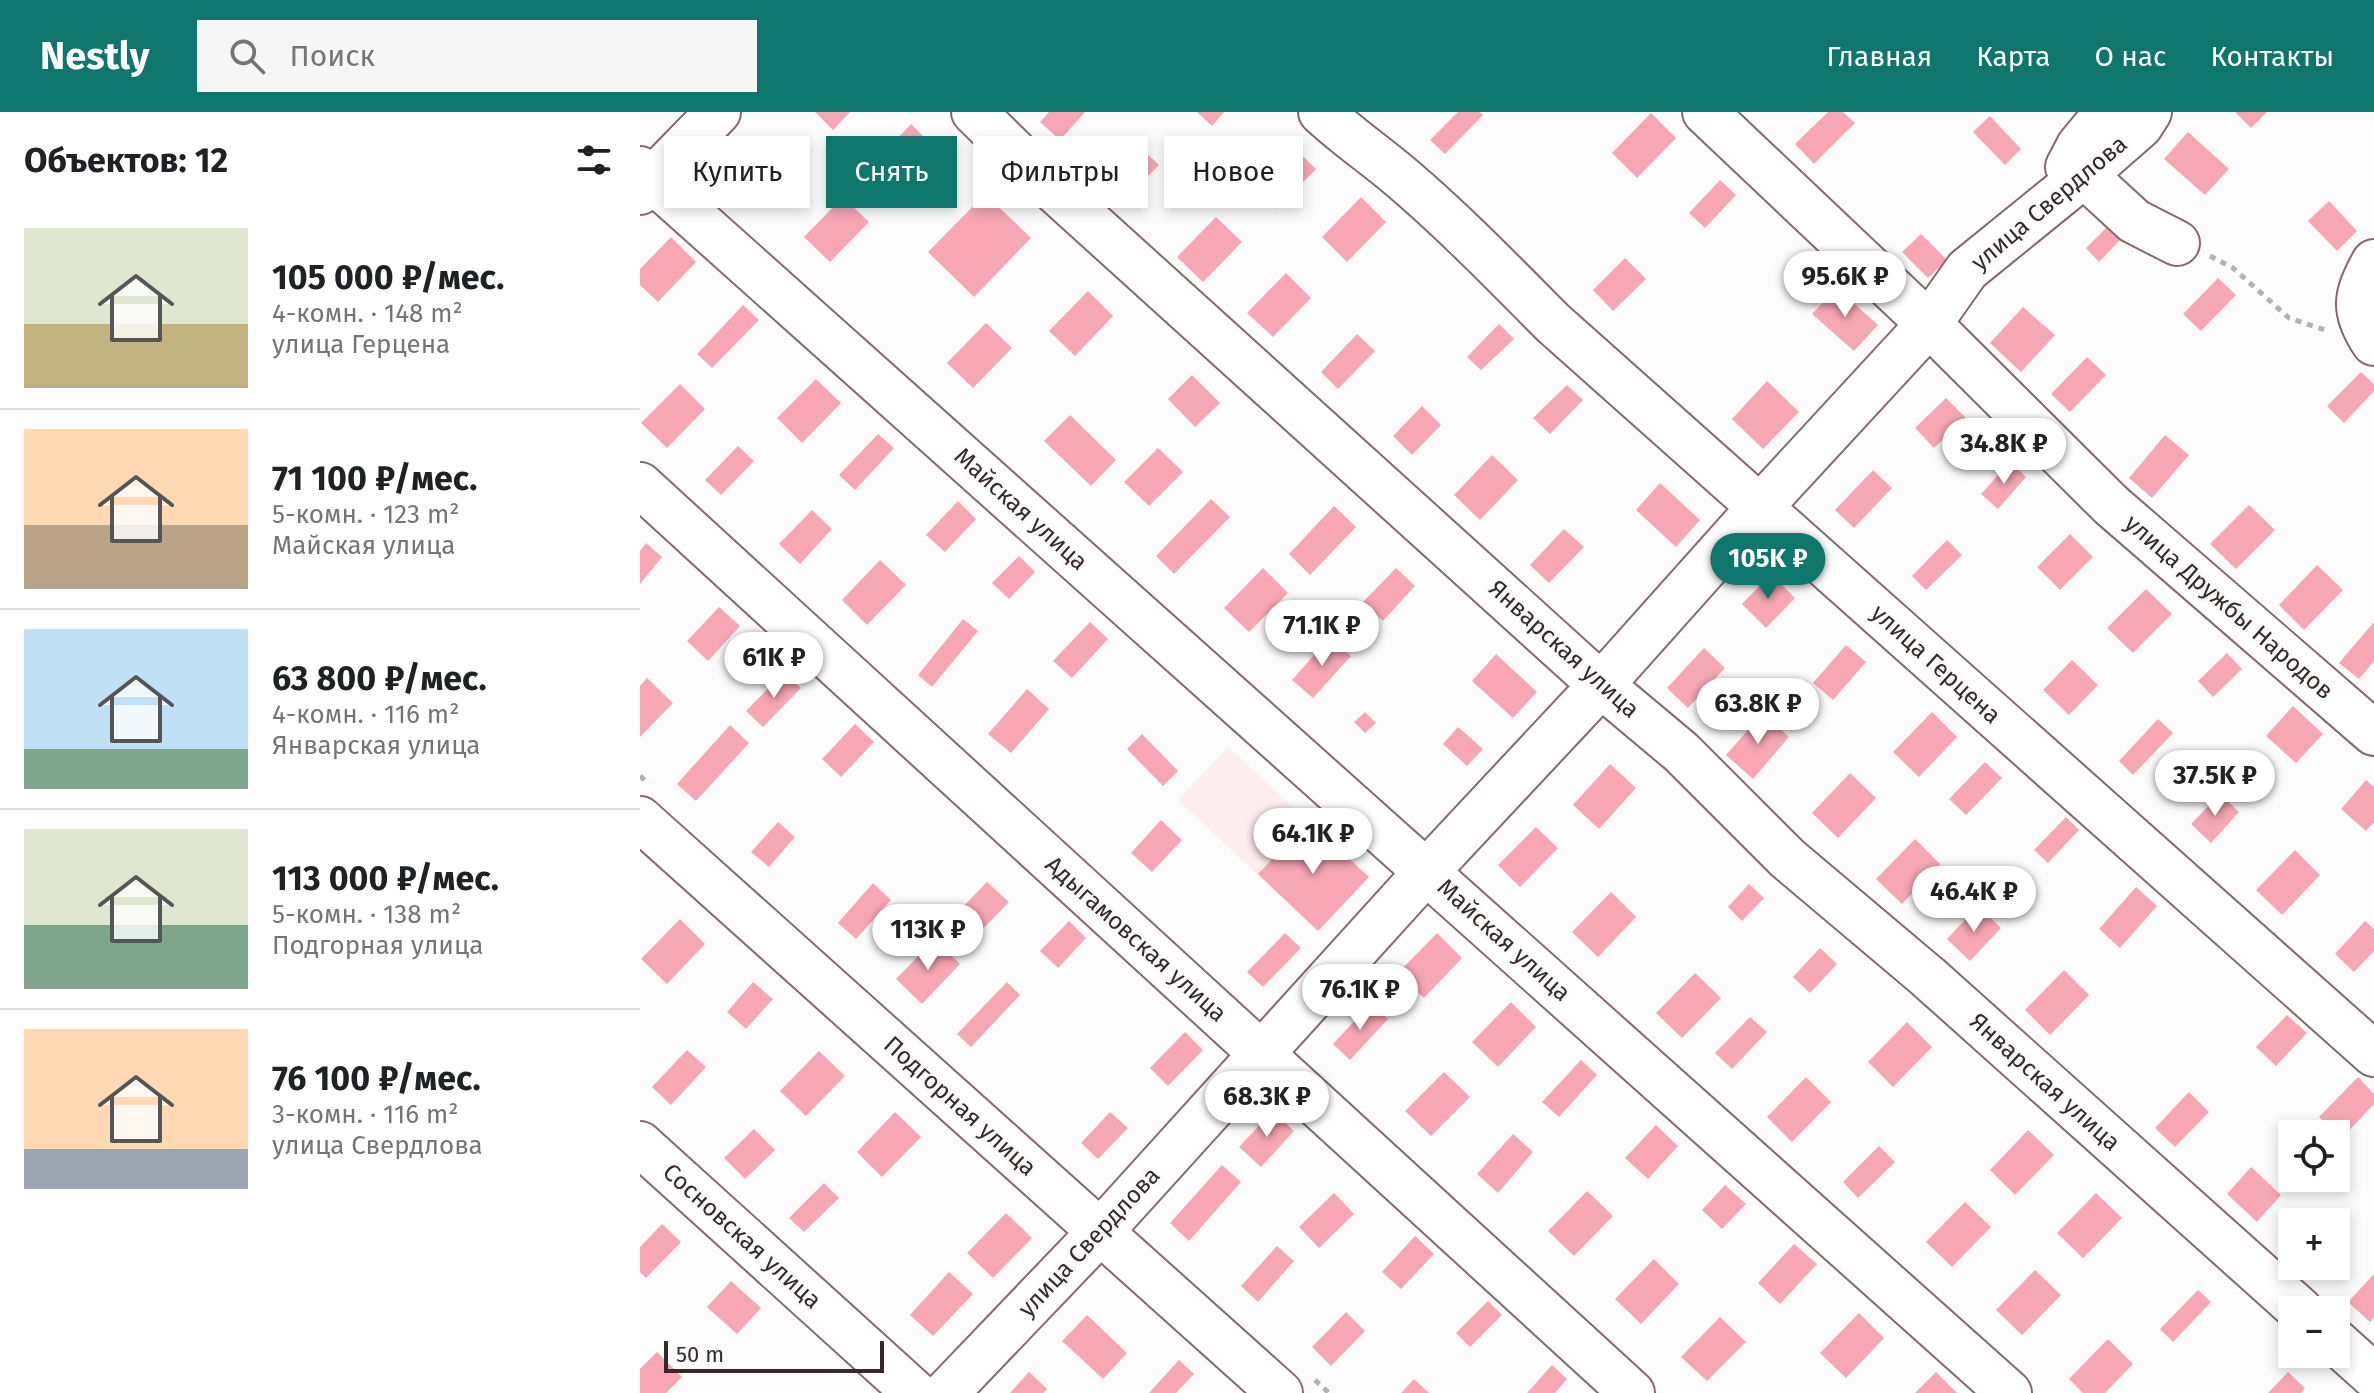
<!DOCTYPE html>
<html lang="ru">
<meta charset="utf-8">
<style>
:root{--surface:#fff;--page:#f6f6f6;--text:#202124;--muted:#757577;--line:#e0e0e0;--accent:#0f766e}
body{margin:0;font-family:"Fira Sans",sans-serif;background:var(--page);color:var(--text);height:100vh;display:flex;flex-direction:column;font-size:30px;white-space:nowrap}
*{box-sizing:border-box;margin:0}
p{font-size:26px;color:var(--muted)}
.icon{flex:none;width:44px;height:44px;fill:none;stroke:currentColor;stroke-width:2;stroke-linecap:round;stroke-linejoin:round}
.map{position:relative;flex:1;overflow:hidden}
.side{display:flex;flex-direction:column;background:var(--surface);width:640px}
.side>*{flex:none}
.guide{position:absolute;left:24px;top:24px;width:760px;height:72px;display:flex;gap:16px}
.tools{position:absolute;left:1638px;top:1008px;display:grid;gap:16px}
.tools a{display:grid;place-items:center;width:72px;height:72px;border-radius:0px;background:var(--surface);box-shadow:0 4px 12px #0003;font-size:40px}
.scale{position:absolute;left:24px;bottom:20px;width:220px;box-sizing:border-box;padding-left:8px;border:4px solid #35292a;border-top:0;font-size:22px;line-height:28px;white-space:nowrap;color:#35292a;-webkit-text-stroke:6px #fbfbfb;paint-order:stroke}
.price{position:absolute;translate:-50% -68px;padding:0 18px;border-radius:28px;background:#fff;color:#222;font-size:26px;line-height:52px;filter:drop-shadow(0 2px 4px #0008)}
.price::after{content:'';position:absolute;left:50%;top:48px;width:24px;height:18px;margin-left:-12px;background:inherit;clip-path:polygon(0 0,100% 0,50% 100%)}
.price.selected{background:var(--accent);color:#fff}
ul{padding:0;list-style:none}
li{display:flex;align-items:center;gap:24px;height:200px;padding:0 24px}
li+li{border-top:2px solid var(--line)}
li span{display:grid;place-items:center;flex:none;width:224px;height:160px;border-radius:0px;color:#555}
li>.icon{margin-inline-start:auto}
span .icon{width:96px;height:96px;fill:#fffc;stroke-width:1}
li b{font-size:34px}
h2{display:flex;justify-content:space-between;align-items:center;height:96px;padding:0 24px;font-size:34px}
.chip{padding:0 28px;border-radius:0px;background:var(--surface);box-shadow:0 4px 12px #0003;font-size:28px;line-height:72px}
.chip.selected{background:var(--accent);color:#fff}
header{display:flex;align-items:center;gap:48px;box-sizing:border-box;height:112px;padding:0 40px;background:var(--accent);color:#fff}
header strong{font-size:38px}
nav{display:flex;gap:44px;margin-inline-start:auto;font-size:28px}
.search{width:560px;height:72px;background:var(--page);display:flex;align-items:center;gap:20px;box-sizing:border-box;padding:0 28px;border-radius:0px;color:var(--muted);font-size:30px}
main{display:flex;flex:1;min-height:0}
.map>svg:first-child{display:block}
.built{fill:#feedef}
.building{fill:#f7a7b4}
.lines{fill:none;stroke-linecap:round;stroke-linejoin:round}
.minor-casing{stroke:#85696d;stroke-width:48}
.path{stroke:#b5b1b1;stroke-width:5;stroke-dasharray:6 6;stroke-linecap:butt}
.minor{stroke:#fff;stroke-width:44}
.labels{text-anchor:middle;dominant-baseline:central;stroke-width:6;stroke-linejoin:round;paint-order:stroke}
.street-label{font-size:24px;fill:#35292a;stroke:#fbfbfb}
</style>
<header>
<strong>Nestly</strong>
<div class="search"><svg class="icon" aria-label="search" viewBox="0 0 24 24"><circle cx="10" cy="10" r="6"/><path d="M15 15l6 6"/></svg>Поиск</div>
<nav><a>Главная</a><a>Карта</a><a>О нас</a><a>Контакты</a></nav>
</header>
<main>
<section class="side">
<h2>Объектов: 12<svg class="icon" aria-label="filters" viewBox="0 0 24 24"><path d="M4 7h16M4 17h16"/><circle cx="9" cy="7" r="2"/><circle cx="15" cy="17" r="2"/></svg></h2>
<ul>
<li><span style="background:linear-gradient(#dfe7d0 60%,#c2b280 0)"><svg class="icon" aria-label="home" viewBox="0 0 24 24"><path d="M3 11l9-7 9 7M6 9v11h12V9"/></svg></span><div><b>105 000 ₽/мес.</b><p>4-комн. · 148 m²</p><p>улица Герцена</p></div></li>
<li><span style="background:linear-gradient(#ffd9b3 60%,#b9a48a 0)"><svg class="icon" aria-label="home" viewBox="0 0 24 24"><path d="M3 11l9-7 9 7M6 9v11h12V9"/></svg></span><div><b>71 100 ₽/мес.</b><p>5-комн. · 123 m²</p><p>Майская улица</p></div></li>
<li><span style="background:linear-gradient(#bfe0f5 75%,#7fa58c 0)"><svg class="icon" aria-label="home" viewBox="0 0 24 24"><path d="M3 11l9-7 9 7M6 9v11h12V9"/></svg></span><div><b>63 800 ₽/мес.</b><p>4-комн. · 116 m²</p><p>Январская улица</p></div></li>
<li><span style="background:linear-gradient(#dfe7d0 60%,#7fa58c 0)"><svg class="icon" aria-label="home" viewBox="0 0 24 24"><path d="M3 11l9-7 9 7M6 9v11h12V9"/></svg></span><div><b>113 000 ₽/мес.</b><p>5-комн. · 138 m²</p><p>Подгорная улица</p></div></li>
<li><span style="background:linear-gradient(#ffd9b3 75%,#9aa5b1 0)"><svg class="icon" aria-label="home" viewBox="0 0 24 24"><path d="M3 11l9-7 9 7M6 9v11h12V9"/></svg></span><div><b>76 100 ₽/мес.</b><p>3-комн. · 116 m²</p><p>улица Свердлова</p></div></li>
</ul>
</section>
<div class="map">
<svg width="1734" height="1281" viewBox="0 0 1734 1281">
<rect width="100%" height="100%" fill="#fbfbfb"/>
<path class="built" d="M588 635 729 765 678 819 538 688Z"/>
<path class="building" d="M175 0H210L193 18Z
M409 0H445L420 28 400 10Z
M557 0H584L572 14Z
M818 0H840L843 3 805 42 790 28Z
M1188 0H1203L1215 11 1174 52 1155 32Z
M1595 0H1627L1611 16Z
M1011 1 1036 26 997 66 972 41Z
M1350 4 1381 37 1365 53 1333 20Z
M271 12 294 35 261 68 239 46Z
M1548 20 1589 57 1565 83 1524 47Z
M650 32 676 57 637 97 612 72Z
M502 37 519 53 487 85 470 69Z
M1080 68 1096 83 1065 116 1049 101Z
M345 82 391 126 334 185 288 140Z
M203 85 229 110 190 150 164 125Z
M721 85 746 110 707 150 682 125Z
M1689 89 1717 119 1697 139 1668 109Z
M576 105 602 130 563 170 537 145Z
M1467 115 1480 128 1459 150 1446 136Z
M1281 122 1307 148 1288 166 1262 140Z
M31 125 56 150 18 190 0 173V157Z
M985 146 1006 167 973 199 953 178Z
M646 161 671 186 633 225 607 201Z
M1578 166 1596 183 1561 219 1543 202Z
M1197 176 1238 213 1214 239 1172 202Z
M448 179 473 204 435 244 409 219Z
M103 193 119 208 72 256 57 242Z
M1383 195 1415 223 1381 260 1350 231Z
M346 211 372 236 333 276 307 251Z
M859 212 874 227 841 258 827 245Z
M717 222 735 239 698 277 681 260Z
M1447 245 1466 263 1430 300 1411 282Z
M1721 260 1734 272V279L1704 311 1687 294Z
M552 263 580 291 555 315 528 287Z
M176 267 201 291 162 331 137 306Z
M1127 269 1159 300 1123 337 1092 307Z
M40 272 65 297 27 336 1 311Z
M927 273 943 288 910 322 893 306Z
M1306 286 1326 306 1294 336 1275 316Z
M782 294 801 313 772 343 753 324Z
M430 303 476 348 451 374 404 329Z
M238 322 254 336 215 378 199 363Z
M1525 323 1549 343 1512 386 1489 366Z
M98 334 114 349 81 383 65 368Z
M518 336 543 360 509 394 484 370Z
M852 343 878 368 840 408 814 383Z
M1370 350 1386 365 1358 397 1341 382Z
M1233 358 1252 376 1214 416 1195 398Z
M1020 371 1060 408 1036 435 996 398Z
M571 387 590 405 534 462 516 444Z
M318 389 336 407 305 440 286 423Z
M1609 393 1635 418 1596 457 1570 432Z
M694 394 716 415 670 463 649 442Z
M172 398 192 417 160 452 139 432Z
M924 417 944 435 909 471 890 453Z
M1430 422 1453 445 1420 478 1397 455Z
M1307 428 1322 443 1286 478 1272 464Z
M6 431 22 445 0 472V439Z
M379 444 395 460 369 487 352 471Z
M240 448 266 473 227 513 202 488Z
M1677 453 1703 478 1664 518 1639 493Z
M623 456 648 481 609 520 584 496Z
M756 456 775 474 743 509 723 490Z
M1131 462 1155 486 1126 516 1102 492Z
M1506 477 1532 502 1493 541 1467 516Z
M79 495 100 514 68 549 47 529Z
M323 507 338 519 292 575 278 563Z
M450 510 468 527 432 566 413 549Z
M1734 510V549L1719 567 1699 551Z
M690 525 711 544 673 586 652 568Z
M1206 533 1226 550 1193 588 1173 571Z
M1064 536 1085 556 1048 596 1027 576Z
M1587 541 1602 557 1573 585 1558 569Z
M856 542 897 580 873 606 832 569Z
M1432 548 1458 573 1429 603 1403 578Z
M144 560 161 576 123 615 106 599Z
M7 566 33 591 0 625V574Z
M387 577 409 597 371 641 348 622Z
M1653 594 1683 622 1656 651 1626 624Z
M725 600 736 611 725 621 714 610Z
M1292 600 1317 625 1279 665 1253 640Z
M1123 601 1149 625 1113 667 1086 643Z
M1518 607 1533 621 1493 663 1479 649Z
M215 612 234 630 201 665 182 647Z
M90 613 109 631 56 689 37 672Z
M818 615 843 637 827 654 803 632Z
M502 622 538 659 523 674 487 637Z
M1345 650 1362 666 1326 703 1309 687Z
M970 652 996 676 959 717 933 693Z
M1210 661 1236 686 1198 726 1172 701Z
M1726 668 1734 675V710L1726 719 1701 697Z
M1580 682 1599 700 1571 731 1551 712Z
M1426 705 1439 718 1408 751 1394 738Z
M521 708 542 728 512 760 491 741Z
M668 709 729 765 678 819 618 762Z
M138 710 155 725 129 755 111 740Z
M896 715 918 736 880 775 858 753Z
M1275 727 1300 752 1262 792 1236 767Z
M1655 738 1680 763 1642 803 1616 778Z
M347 770 369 790 337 823 316 802Z
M233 771 251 788 216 827 198 811Z
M1109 772 1124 786 1102 809 1088 795Z
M1496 775 1517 794 1480 836 1459 817Z
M971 780 996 805 958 845 932 820Z
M1338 794 1361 816 1330 849 1307 827Z
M40 807 65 832 27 872 1 847Z
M429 809 446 826 418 856 400 839Z
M1725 809 1734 817V839L1714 860 1695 842Z
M645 821 661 836 623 875 607 860Z
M797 821 822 846 784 886 758 861Z
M295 827 320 852 282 892 256 867Z
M1180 836 1197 852 1170 881 1153 865Z
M1424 858 1449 883 1410 923 1385 898Z
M1055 861 1081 886 1042 926 1016 901Z
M113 870 133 887 106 917 87 900Z
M367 870 380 883 331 935 317 922Z
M871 890 896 915 858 955 832 930Z
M731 891 748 907 710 948 693 932Z
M1647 903 1667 921 1636 954 1616 935Z
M1110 905 1127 920 1092 957 1075 941Z
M1267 910 1292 935 1253 975 1228 950Z
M545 920 563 938 528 974 510 956Z
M47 938 66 955 31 993 12 975Z
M179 939 205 964 166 1004 140 979Z
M941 948 957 963 919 1005 902 990Z
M804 960 830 985 791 1024 765 999Z
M1166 965 1191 990 1152 1030 1127 1005Z
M1718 965 1734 982V992L1701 1027 1679 1005Z
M1549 980 1569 1000 1535 1035 1515 1016Z
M633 999 654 1019 621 1055 599 1035Z
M255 1000 281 1025 242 1065 217 1040Z
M470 1000 488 1016 458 1047 441 1031Z
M1016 1013 1038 1034 1008 1067 985 1046Z
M114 1017 135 1038 105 1067 84 1046Z
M1388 1018 1414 1043 1375 1083 1350 1058Z
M873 1022 893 1040 858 1081 837 1062Z
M1239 1034 1255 1050 1218 1086 1203 1070Z
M582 1053 601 1070 549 1129 530 1111Z
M1611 1055 1641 1083 1617 1110 1587 1082Z
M184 1071 199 1086 164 1120 149 1106Z
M1085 1073 1106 1092 1082 1117 1062 1098Z
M947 1079 973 1104 934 1144 908 1119Z
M694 1081 714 1102 679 1136 659 1115Z
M1456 1081 1482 1106 1443 1146 1417 1121Z
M1325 1090 1351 1115 1312 1155 1286 1130Z
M366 1101 392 1126 353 1166 327 1141Z
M22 1112 41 1130 6 1166 0 1160V1135Z
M775 1124 794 1142 761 1177 742 1160Z
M1154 1132 1177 1152 1140 1192 1118 1171Z
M637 1134 654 1149 618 1190 601 1174Z
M1014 1147 1039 1172 1001 1212 975 1187Z
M1395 1158 1421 1183 1382 1223 1356 1198Z
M309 1160 333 1182 293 1224 270 1203Z
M1734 1162V1205L1730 1210 1708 1190Z
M91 1169 121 1196 97 1222 67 1195Z
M1558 1178 1571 1190 1533 1230 1520 1217Z
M848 1189 862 1203 830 1235 816 1221Z
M706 1200 725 1219 691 1254 672 1235Z
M1219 1201 1244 1226 1206 1266 1180 1241Z
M447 1203 487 1241 463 1267 422 1229Z
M1080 1205 1106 1230 1067 1269 1041 1245Z
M1468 1227 1493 1252 1465 1281H1443L1429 1267Z
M17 1240 42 1265 26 1281H0V1257Z
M539 1248 554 1262 536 1281H509Z
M912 1253 927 1267 915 1281H887Z
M389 1260 407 1277 403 1281H370Z
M1296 1260 1317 1281H1275Z
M1648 1260 1665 1276 1661 1281H1628Z
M774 1267 789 1281H761Z"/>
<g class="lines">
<defs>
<path id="minor" d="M334 0 401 66 961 573 1041 640 1147 746 1288 865 1660 1198
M681 0C707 24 735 43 762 66 815 111 864 162 913 211L1734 942
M1065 0 1289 212 1471 393 1734 621
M1428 55 1439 34 1467 0
M0 57 1369 1281
M1444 63 1494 109 1537 131
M0 80 78 0
M1734 150C1716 183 1712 198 1734 231
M0 373 992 1281
M0 707 640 1281
M0 1032 275 1281
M1696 1230 1734 1264
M306 1281 460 1120 787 759 961 573 1120 395 1289 212 1327 158 1444 63 1500 14 1509 0"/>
</defs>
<use href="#minor" class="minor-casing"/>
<path class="path" d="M1570 144 1593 156 1649 206 1688 219
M0 664 9 672
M675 1268 689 1281"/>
<use href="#minor" class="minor"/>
</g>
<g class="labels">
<g class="street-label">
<text transform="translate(1409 91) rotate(-40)">улица Свердлова</text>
<text transform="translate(381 397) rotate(42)">Майская улица</text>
<text transform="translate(1589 495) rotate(41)">улица Дружбы Народов</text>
<text transform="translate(924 537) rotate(42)">Январская улица</text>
<text transform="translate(1296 552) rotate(42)">улица Герцена</text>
<text transform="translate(496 827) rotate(42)">Адыгамовская улица</text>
<text transform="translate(864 828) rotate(42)">Майская улица</text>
<text transform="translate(1405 970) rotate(42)">Январская улица</text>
<text transform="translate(320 994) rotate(42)">Подгорная улица</text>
<text transform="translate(102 1124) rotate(42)">Сосновская улица</text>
<text transform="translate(449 1130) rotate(-47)">улица Свердлова</text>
</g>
</g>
</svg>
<div class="tools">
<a><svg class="icon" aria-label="locate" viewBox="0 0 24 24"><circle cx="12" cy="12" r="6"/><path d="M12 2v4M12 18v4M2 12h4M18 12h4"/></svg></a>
<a>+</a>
<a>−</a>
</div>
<div class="scale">50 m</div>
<b class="price" style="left:1205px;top:207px">95.6K ₽</b>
<b class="price" style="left:1364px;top:374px">34.8K ₽</b>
<b class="price selected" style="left:1128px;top:489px">105K ₽</b>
<b class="price" style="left:682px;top:556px">71.1K ₽</b>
<b class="price" style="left:134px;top:588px">61K ₽</b>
<b class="price" style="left:1118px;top:634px">63.8K ₽</b>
<b class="price" style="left:1575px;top:706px">37.5K ₽</b>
<b class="price" style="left:673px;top:764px">64.1K ₽</b>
<b class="price" style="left:1334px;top:822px">46.4K ₽</b>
<b class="price" style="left:288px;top:860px">113K ₽</b>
<b class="price" style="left:720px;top:920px">76.1K ₽</b>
<b class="price" style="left:627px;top:1027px">68.3K ₽</b>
<div class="guide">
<a class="chip">Купить</a>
<a class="chip selected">Снять</a>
<a class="chip">Фильтры</a>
<a class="chip">Новое</a>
</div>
</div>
</main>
